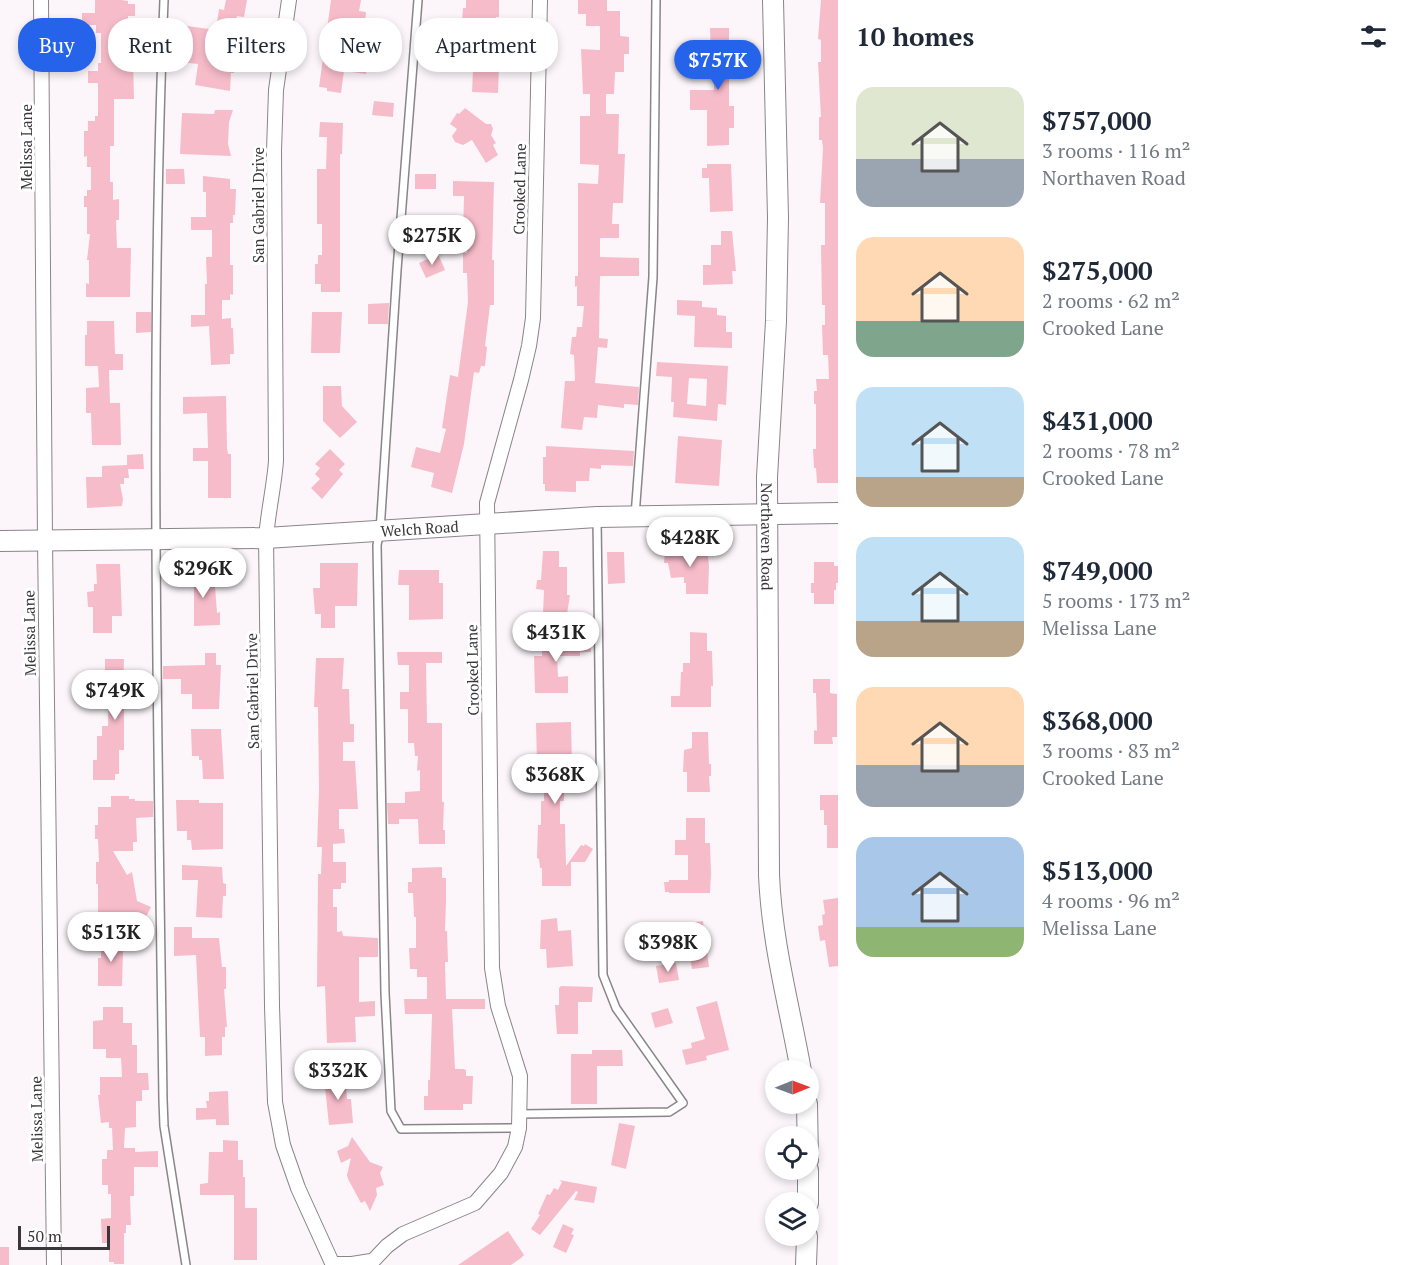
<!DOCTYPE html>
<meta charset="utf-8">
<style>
:root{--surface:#fff;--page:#f6f6f7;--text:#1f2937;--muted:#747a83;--accent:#2563eb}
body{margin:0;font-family:"PT Serif",serif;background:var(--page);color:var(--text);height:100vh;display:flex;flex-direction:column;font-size:22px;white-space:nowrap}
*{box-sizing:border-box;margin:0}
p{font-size:20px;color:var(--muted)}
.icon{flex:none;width:33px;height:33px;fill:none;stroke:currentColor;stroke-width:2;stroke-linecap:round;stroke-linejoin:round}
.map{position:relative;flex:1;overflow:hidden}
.sheet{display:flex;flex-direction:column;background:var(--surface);width:570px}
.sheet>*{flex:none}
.guide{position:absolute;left:18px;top:18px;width:570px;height:54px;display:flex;gap:12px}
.needle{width:39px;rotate:89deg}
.buttons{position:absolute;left:765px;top:1060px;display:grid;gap:12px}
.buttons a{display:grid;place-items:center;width:54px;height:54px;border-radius:50%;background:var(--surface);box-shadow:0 3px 9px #0003;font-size:30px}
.scale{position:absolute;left:18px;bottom:15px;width:92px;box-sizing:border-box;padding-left:6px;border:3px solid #393739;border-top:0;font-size:16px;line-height:21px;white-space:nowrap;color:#393739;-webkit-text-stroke:4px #fff;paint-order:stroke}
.price{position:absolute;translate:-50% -51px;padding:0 14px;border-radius:21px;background:#fff;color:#222;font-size:20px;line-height:39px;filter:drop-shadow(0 2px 3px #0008)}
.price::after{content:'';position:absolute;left:50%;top:36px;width:18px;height:14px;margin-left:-9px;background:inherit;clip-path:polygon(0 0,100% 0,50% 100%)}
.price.on{background:var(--accent);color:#fff}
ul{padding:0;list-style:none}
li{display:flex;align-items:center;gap:18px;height:150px;padding:0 18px}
li span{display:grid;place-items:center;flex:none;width:168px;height:120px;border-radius:18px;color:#555}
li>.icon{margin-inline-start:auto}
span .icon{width:72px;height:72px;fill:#fffc;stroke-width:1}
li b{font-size:26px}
h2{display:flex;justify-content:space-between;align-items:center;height:72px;padding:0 18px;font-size:26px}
.tag{padding:0 21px;border-radius:24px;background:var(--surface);box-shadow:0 3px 9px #0003;font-size:21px;line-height:54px}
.tag.on{background:var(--accent);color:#fff}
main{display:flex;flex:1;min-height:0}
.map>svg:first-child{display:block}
.building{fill:#f7bcca;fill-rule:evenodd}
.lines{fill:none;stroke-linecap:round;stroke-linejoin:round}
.lane-casing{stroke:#8a8589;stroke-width:10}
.street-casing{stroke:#8a8589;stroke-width:16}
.secondary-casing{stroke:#8a8589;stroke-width:22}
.lane{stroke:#fff;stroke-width:7}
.street{stroke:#fff;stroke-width:14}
.secondary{stroke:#fff;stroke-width:20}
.labels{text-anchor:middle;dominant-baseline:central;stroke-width:6;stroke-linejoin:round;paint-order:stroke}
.street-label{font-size:15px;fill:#393739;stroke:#fff}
</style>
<main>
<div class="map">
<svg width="838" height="1265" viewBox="0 0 838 1265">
<rect width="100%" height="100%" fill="#fcf6fa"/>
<path class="building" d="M95 0H121L128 1V4H135V16H128V33H121V58H133L134 99H114V146H110V182H113V200L119 199V220H116L117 248H131L130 297H86V283L89 284V260H87L90 234H87V207H84V196H87V190H91V167H87V156L84 157V131H88V121H95V116H98V83H88V71H98V63H101V33H96V25H82V13H95Z
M226 0H247L244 17 237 16 236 22H232L230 50 235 52 234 55H236L234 73H231L230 91 195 85 198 64 180 62 185 28 187 26 216 30 219 9 224 10Z
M331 0H361L359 11 366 12 364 36 345 34 342 55 368 58 366 74 344 71 341 93 327 91V88L319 87Z
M466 0H499V17H496L495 38H500L498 93 472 92 473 70H467L468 51 481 52 482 22H462L463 8H466Z
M578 0H607V11H620V36L629 37V54H624V72H615L614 94H606V114H619L618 154H625L623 203H613L612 224H619V238H600V257L639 258V276H600L599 338 608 339 607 348 598 347 595 383 639 387 638 405 624 404V408L598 405 597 418 584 417 582 430 561 428 565 381H575L574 355 570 354 572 337H576L577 327H582L584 306H577V286L575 287V276H578V183L598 184 599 165 580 164V116H590V94H583L581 49 600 50V26H586V14H578Z
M821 0H838V483H817L816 468H814L813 449H816V404H814V391H817L816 379H829L828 355H823L822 325H825V305H822L821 245H825V203H820L823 148 822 140H819V117H821L818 62H821V40L818 39Z
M710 28H729V50H733L734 78H729V106H734V128H729V145L707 146V110H690V90H714V55H711Z
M370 36 390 39 389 51 368 48Z
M374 101 394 103 393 117 372 115Z
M465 108 486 124H491L493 129 491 135 496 143 493 145 498 155 486 163 472 140 463 145 455 142 452 136 457 129 450 124 457 113 459 114Z
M215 110H233L229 122 228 144 231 156 180 154 182 113 214 114Z
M320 122 343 123 342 154H340V292H321V284H315V264H318V255H322V224H317V169H326L327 137H319Z
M707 164H731L733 211 710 212 709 178H702V168H707Z
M166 169H184L185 184H166Z
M415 174H436V189H415Z
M203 176 230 179V189H236L235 215H233V223H230V265H233V295L230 294V300H222V319L231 318V328H233L234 354H230V364L211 365 209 326 191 327V315H205V284H207L206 257H212V230H191V217H206V192H203Z
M453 181 494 182 492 260H494V305H490L485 346 487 347 485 366H481L479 373 474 372 464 444 452 493 431 487 434 473 411 467 416 447 440 453 446 429 442 428 450 375 458 377 468 302 467 273H463V253H467V234H463L464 196H453Z
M721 231H732L736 271H732L733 284 703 285V265H711V245H721Z
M438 254 445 270 426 278 419 263Z
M677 300 702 301V307L717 308V315L726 316V332H732V348L694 347 695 316 677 315Z
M389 303 388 324H368V304Z
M136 312H151V332L136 333Z
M312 312H342L340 353H311Z
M87 321H114L115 354H123V370H109L110 403H120L121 445H92L91 413H86V388L99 387 98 366H85V335H87Z
M657 362 728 366 726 405 718 404 717 421 673 417 674 402H671L672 377 656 376ZM689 378 707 379 706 406 687 404Z
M323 386H341L342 406 357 422 340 438 323 421Z
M226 396 227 448 228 454H231V498H208V461H193V448H208L207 413 183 414V397Z
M678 436 722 440 719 486 675 483Z
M546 446 634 451 633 466 601 465V469L590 468 589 481H576V492L545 491V484H543V457H546Z
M330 449 345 464 339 470 343 474 322 499 311 488 320 479 315 474 320 468 315 464Z
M143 454 144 469H128L129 478H124V484H120L123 499 122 506 87 508 86 477H102V466L127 465V455Z
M668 548 707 549 709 566 708 594H686V583H684V577L671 578 668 563H664L665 552H667Z
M543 551H559V567H567V595H570L567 614H543L544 590 536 589 537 580H541Z
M607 552H624L625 583 608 584Z
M814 562H834V566H838V583H836V590H834V604H814V593H811V583H814Z
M320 563H358L357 606H335V628H321V614H315L313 588H320Z
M96 564H120L122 616H112V633H93V607H88L87 592 94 591V584H97Z
M399 570H439V583H443V619L409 620V585H398Z
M184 572 208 573V586H215L217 613 220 612V625L194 626V586H184Z
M690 632 707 633V651H712L713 686H711V707H671V696H680L681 672H683V663H690Z
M580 636V640L590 639 591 652H580V656H557L558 677 568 676V693H535L534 656H542V641H546V638Z
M397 652H442V663H426L427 723H442V802H444L443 830H445V844H419L418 819H399V824H388L387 803H405V792L420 791V770L417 771 418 756H415L414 743H408V709H400V692H409V665H398Z
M205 653H216V665H221L219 709H192V694H181V679H163V666L205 665Z
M316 658H344L342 689H349L350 724H354V742H343V761H355L358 809H339V829H344L345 843 333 844V862H346V883H341V889H333V907H337V932L342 931 343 936 378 938V957H359V1002L375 1001V1016L355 1017 356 1042 327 1043 325 986 317 987 318 874H321L322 847H317L319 791 318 707H314Z
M105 659H124L123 688H148V703H133V707H124V750H119V774H115V780H93V760H97V736H102V726H108L109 676H105Z
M813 679H830V693L837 694V737H832L833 744H814V730L817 731 816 693H813Z
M571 722 572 765H564V801H560V824H565L566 866 581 845 584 846 585 844 593 849 585 862H571V886H542V868H540L539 859 537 858 538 825H541V801H544V794L545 791H550L549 766H537L536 723Z
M191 729H221L224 779H203L202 760H199V756H192Z
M692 732H708L709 764H711V776H709L710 792H687V772H683L684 750 692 748Z
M820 795H838V848H827V825H824V810H820Z
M111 796H129V799H135V801H153V817L136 818 137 842H133V851H113L127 875 132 872 137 901 151 907 144 921 126 914 122 920 107 921 98 917V884H96V862H99L98 839H95V825H98V807H111Z
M176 800H199V803H223V849L192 850 191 840H187V831H177Z
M686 818H705V843H710L711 874 710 893H669V892H665L664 882H669V880H688V855H675V840H686Z
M182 865 222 867 223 883 226 884V896H223L222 918 196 917 198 880H182Z
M442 867V878H446V901L445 931H447L448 962H445L446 999H485V1009H452L455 1069H463L466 1070V1076H473L472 1104H463V1110H424V1096H428V1080H430L432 1014H405L404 999H427V977H417V969H410L409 948H416V917H414L413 893H408V882H412V868Z
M838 898V966L829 967 825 940 820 941 818 926 823 925 822 915 825 914 823 900Z
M557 918 558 931 571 930 573 966 547 968 546 949H540L541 920Z
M703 921 709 967 692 969 687 935 676 937 674 925Z
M174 927H192V938H219L222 967H226V989H224L227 1027H225V1037H222V1055L205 1056V1037H200L196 955 174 956Z
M101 939H121V951H123L122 986H98V958H101Z
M676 963 679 980 659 983 656 966Z
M561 986 593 987 592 1002H578V1034H557L555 1005H559V988Z
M717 1001 729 1050 706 1056 707 1060 686 1065 682 1050 692 1048 691 1043 705 1039 696 1007Z
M103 1007H123V1023H132V1045H137V1073H148L149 1090H142V1101H136V1127L125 1128 124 1148H135V1152L158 1151V1167H134V1196H130L131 1225H126V1233H124V1264H114V1262H109V1243H102L101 1219 111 1218V1194H108V1185H102V1159H107V1150H113L112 1128H109V1122L101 1123 98 1095H100V1077H122L121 1058H106V1049H93V1021L103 1020Z
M668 1008 673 1023 655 1028 651 1013Z
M592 1050H622L623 1066H597V1104H571V1054H592Z
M345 1076 347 1099H351L353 1123 329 1125 324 1078Z
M228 1091 229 1125H216V1119L196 1120V1108H207L206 1101H209V1092Z
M619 1123 635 1126 626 1169 611 1165Z
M352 1137 370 1162 383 1167 380 1173 384 1185 376 1188 377 1195 370 1211 365 1201 361 1203 348 1179 347 1175 351 1158 341 1163 337 1151 348 1146Z
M223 1140 238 1141V1160H243V1177H245V1208H257V1260H234V1195H200V1184L208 1183 209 1152H223Z
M559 1180 597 1187 594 1203 574 1200 578 1192 576 1191 540 1235 531 1229 540 1215 538 1214 547 1194 550 1195 554 1188 558 1190 562 1182Z
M563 1224 574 1229 571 1234 574 1235 566 1253 553 1247Z
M508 1231 524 1255 521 1258 511 1265H458Z
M0 1247H9V1265H0Z"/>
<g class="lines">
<defs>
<path id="lane" d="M164 0C149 366 158 733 163 1100L164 1126 186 1265
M418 0 397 270 380 531 377 545 385 993 391 1111 401 1129 519 1128
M635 516 653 277 656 0
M520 1114 669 1112 683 1103 616 1008 603 975 597 519"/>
<path id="street" d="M41 0 45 541 54 1265
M289 0 276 90 274 151 276 461C274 487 268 512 266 538L272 1006 275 1102 283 1145 298 1188 333 1265
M333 1264H352L371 1261
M369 1265 387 1246 403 1234 475 1203 501 1173 515 1147 519 1128 520 1076 498 1006 492 968 487 503 521 380 529 346 533 318 540 0"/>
<g id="secondary">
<path id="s1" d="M773 0 778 218 776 321 767 477 769 875C772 944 789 1004 801 1071"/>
<path id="s2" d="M0 541 266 538 597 517 838 513"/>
<path d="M807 1104 808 1160"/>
<path d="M808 1203V1170"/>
<path d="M806 1265 807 1236"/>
</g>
</defs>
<use href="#lane" class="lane-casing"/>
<use href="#street" class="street-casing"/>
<use href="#secondary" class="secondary-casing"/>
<use href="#lane" class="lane"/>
<use href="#street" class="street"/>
<use href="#secondary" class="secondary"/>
</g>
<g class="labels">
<g class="street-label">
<text transform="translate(26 147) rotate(-90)">Melissa Lane</text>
<text transform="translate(519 189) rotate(-89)">Crooked Lane</text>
<text transform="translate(258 205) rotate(-90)">San Gabriel Drive</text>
<text stroke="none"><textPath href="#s2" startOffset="420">Welch Road</textPath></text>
<text stroke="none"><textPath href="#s1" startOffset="537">Northaven Road</textPath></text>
<text transform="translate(29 633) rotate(-91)">Melissa Lane</text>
<text transform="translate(472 670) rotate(-91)">Crooked Lane</text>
<text transform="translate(252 691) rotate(-91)">San Gabriel Drive</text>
<text transform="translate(36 1119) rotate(-91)">Melissa Lane</text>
</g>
</g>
</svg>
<div class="buttons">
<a><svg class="needle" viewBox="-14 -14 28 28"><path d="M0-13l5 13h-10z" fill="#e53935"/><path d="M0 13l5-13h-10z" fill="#747a83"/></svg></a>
<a><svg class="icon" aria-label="locate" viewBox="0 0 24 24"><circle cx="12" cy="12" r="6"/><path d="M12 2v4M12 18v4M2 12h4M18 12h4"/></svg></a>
<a><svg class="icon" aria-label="layers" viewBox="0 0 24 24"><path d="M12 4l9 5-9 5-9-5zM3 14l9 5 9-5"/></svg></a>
</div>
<div class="scale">50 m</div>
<b class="price on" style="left:718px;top:91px">$757K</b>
<b class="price" style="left:432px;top:266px">$275K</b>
<b class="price" style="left:690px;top:568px">$428K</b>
<b class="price" style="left:203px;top:599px">$296K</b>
<b class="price" style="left:556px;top:663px">$431K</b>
<b class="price" style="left:115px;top:721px">$749K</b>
<b class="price" style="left:555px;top:805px">$368K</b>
<b class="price" style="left:111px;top:963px">$513K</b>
<b class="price" style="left:668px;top:973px">$398K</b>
<b class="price" style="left:338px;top:1101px">$332K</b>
<div class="guide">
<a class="tag on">Buy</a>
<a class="tag">Rent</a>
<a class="tag">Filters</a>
<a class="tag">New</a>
<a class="tag">Apartment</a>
</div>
</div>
<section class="sheet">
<h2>10 homes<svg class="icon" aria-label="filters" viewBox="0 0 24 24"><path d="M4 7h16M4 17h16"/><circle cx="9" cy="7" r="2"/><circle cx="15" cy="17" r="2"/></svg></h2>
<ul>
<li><span style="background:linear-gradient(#dfe7d0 60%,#9aa5b1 0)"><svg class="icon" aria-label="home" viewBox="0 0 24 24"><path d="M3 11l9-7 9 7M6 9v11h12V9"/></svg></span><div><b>$757,000</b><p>3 rooms · 116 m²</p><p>Northaven Road</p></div></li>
<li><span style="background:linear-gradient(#ffd9b3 70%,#7fa58c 0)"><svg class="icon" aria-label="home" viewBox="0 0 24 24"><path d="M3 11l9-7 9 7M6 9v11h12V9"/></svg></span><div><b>$275,000</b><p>2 rooms · 62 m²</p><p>Crooked Lane</p></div></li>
<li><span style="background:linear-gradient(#bfe0f5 75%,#b9a48a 0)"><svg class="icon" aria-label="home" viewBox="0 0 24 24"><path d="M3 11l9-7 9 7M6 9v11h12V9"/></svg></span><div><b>$431,000</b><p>2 rooms · 78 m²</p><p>Crooked Lane</p></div></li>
<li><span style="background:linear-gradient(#bfe0f5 70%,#b9a48a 0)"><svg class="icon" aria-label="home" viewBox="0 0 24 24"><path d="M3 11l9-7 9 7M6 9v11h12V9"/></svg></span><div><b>$749,000</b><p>5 rooms · 173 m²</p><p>Melissa Lane</p></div></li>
<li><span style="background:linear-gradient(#ffd9b3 65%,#9aa5b1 0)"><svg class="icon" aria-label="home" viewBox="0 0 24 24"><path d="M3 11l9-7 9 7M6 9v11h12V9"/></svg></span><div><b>$368,000</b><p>3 rooms · 83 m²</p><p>Crooked Lane</p></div></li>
<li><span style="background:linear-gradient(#a9c7e8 75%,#8fb573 0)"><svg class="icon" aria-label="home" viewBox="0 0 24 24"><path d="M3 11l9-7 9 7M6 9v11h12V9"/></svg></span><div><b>$513,000</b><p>4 rooms · 96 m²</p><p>Melissa Lane</p></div></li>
</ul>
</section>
</main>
